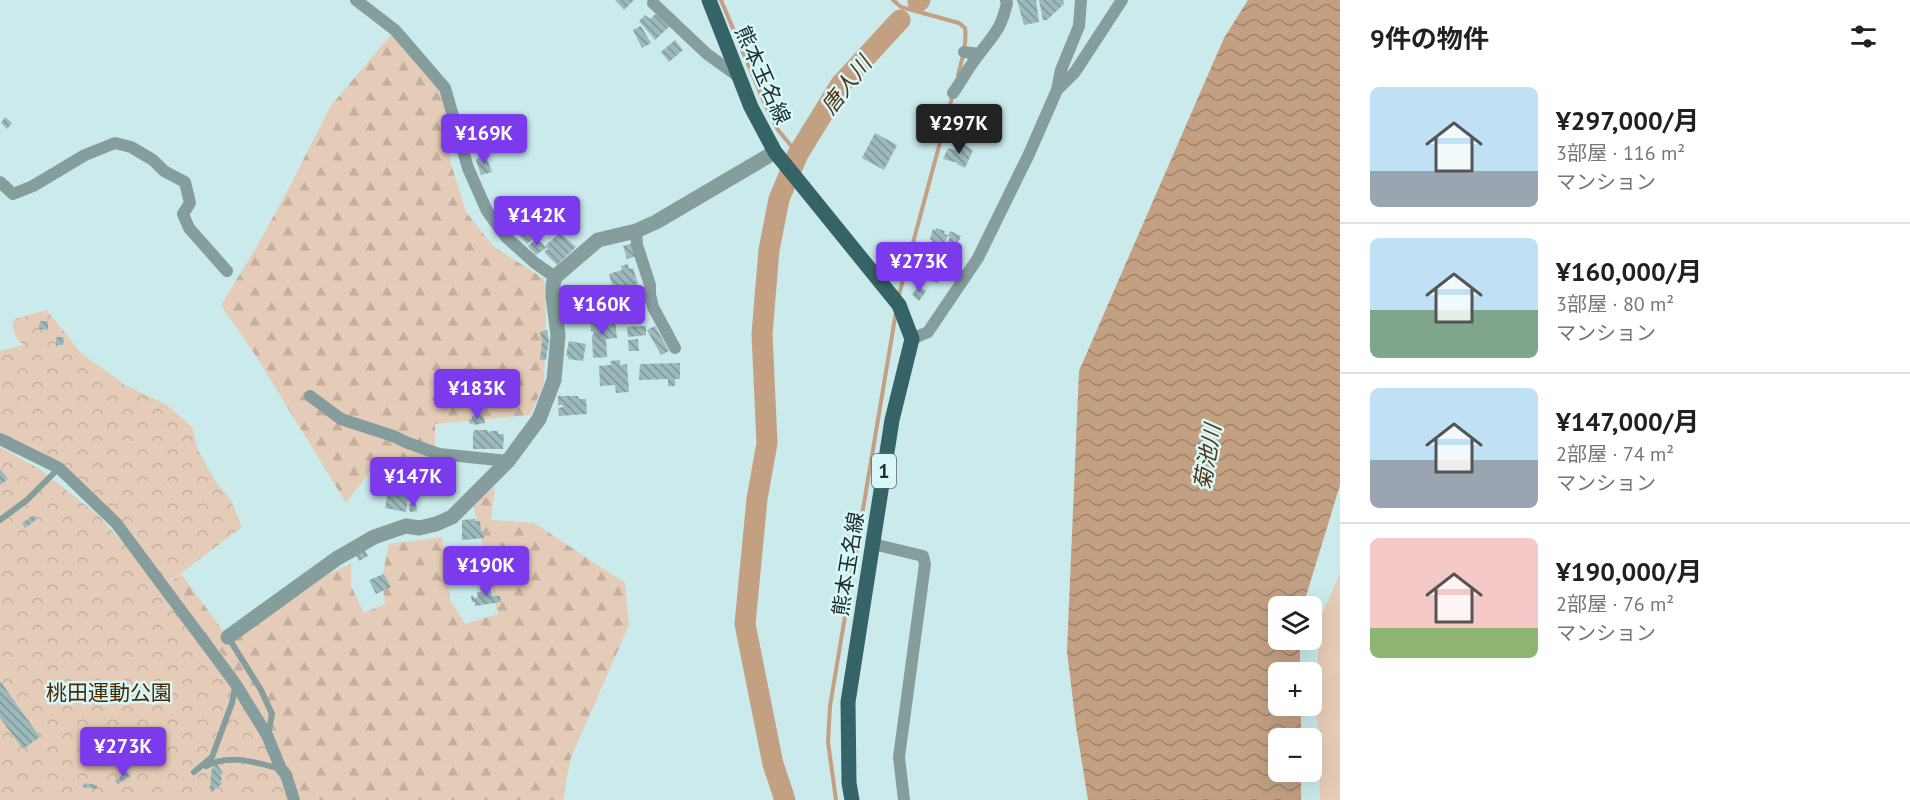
<!DOCTYPE html>
<html lang="ja">
<meta charset="utf-8">
<style>
:root{--surface:#fff;--page:#f2f2f2;--text:#202124;--muted:#757577;--line:#e0e0e0;--accent:#7c3aed}
body{margin:0;font-family:"PT Sans","Noto Sans JP",sans-serif;background:var(--page);color:var(--text);height:100vh;display:flex;flex-direction:column;font-size:22px;white-space:nowrap}
*{box-sizing:border-box;margin:0}
p{font-size:20px;color:var(--muted)}
.icon{flex:none;width:33px;height:33px;fill:none;stroke:currentColor;stroke-width:2;stroke-linecap:round;stroke-linejoin:round}
.map{position:relative;flex:1;overflow:hidden}
.panel{display:flex;flex-direction:column;background:var(--surface);width:570px}
.panel>*{flex:none}
.buttons{position:absolute;left:1268px;top:596px;display:grid;gap:12px}
.buttons a{display:grid;place-items:center;width:54px;height:54px;border-radius:9px;background:var(--surface);box-shadow:0 6px 24px #0002;font-size:30px}
.price{position:absolute;translate:-50% -51px;padding:0 14px;border-radius:6px;background:var(--accent);color:#fff;font-size:20px;line-height:39px;filter:drop-shadow(0 2px 3px #0008)}
.price::after{content:'';position:absolute;left:50%;top:36px;width:18px;height:14px;margin-left:-9px;background:inherit;clip-path:polygon(0 0,100% 0,50% 100%)}
.price.on{background:#222;color:#fff}
ul{padding:0;list-style:none}
li{display:flex;align-items:center;gap:18px;height:150px;padding:0 30px}
li+li{border-top:2px solid var(--line)}
li span{display:grid;place-items:center;flex:none;width:168px;height:120px;border-radius:9px;color:#555}
li>.icon{margin-inline-start:auto}
span .icon{width:72px;height:72px;fill:#fffc;stroke-width:1}
li b{font-size:26px}
h2{display:flex;justify-content:space-between;align-items:center;height:72px;padding:0 30px;font-size:26px}
main{display:flex;flex:1;min-height:0}
.map>svg:first-child{display:block}
.grass{fill:#e5ccb8}
.forest{fill:url(#forest-firs)}
.park{fill:url(#park-crowns)}
.water{fill:url(#water-waves)}
.lines{fill:none;stroke-linecap:round;stroke-linejoin:round}
.stream{stroke:#c4a083;stroke-width:4}
.river{stroke:#c4a083;stroke-width:21}
.building{fill:url(#building-back-hatch)}
.service{stroke:#869d9e;stroke-width:6}
.minor{stroke:#869d9e;stroke-width:12}
.tertiary{stroke:#869d9e;stroke-width:15}
.primary{stroke:#366466;stroke-width:15}
.labels{text-anchor:middle;dominant-baseline:central;stroke-width:5;stroke-linejoin:round;paint-order:stroke}
.shield{fill:#d7f7f8;stroke:#556768;stroke-width:1.5}
.shield-label{font-size:20px;font-weight:bold;fill:#1d292a}
.street-label{font-size:21px;fill:#1d292a;stroke:#d7f7f8}
.park-label{font-size:21px;fill:#4c2803;stroke:#d7f7f8}
.water-label{font-size:22px;font-style:italic;fill:#573210;stroke:#d7f7f8}
</style>
<main>
<div class="map">
<svg width="1340" height="800" viewBox="0 0 1340 800">
<defs>
<pattern id="forest-firs" width="22" height="20" patternUnits="userSpaceOnUse" patternTransform="scale(1.5)"><rect width="22" height="20" fill="#e5ccb8"/><path d="M5 1l3.5 6h-7zM16 11l3.5 6h-7z" fill="#c4af9e"/></pattern>
<pattern id="park-crowns" width="20" height="18" patternUnits="userSpaceOnUse" patternTransform="scale(1.5)"><rect width="20" height="18" fill="#e5ccb8"/><path d="M2 6a3 3 0 1 1 6 0M12 15a3 3 0 1 1 6 0" fill="none" stroke="#c4af9e"/></pattern>
<pattern id="water-waves" width="16" height="10" patternUnits="userSpaceOnUse" patternTransform="scale(1.5)"><rect width="16" height="10" fill="#c4a083"/><path d="M0 5q4-4 8 0t8 0" fill="none" stroke="#9f826b"/></pattern>
<pattern id="building-back-hatch" width="6" height="6" patternUnits="userSpaceOnUse" patternTransform="scale(1.5)"><rect width="6" height="6" fill="#9cbabc"/><path d="M-1 5l2 2M0 0l6 6M5-1l2 2" fill="none" stroke="#7f9799"/></pattern>
</defs>
<rect width="100%" height="100%" fill="#caeaeb"/>
<path class="grass" d="M1340 573V800H1320L1319 730 1315 709 1316 676 1322 614Z"/>
<path class="forest" d="M395 30 445 88 447 144 451 164 466 212 493 246 544 279 546 309 544 384 530 415 435 424V474L379 459 346 503 256 356 221 305 259 243 290 186 330 107Z
M495 486 491 520 534 523 625 583 629 625 570 760 563 800H293L163 588 181 574 230 640 328 574 351 564V586L364 613 385 604 382 578 389 544 442 537 450 600 465 624 498 614 473 504Z"/>
<path class="park" d="M47 310 81 353 125 385 167 405 192 427 198 450 215 481 231 500 242 527 164 586 77 485 0 438V351L23 345 16 337 12 326 14 319Z
M0 447 41 470 98 515 228 660 273 746 295 800H0Z"/>
<path class="water" d="M1248 0H1340V485L1303 606H1278V639H1300V672H1278V705H1301V738H1278V771H1301V800H1088L1076 726 1067 651 1079 371 1224 38Z"/>
<g class="lines">
<path class="stream" d="M721 0 764 102 778 130 798 154
M893 0 901 7 959 23 965 28C967 44 962 60 958 75
M899 295 953 94
M836 800 828 742 830 706 896 312"/>
<path class="river" d="M918 2 920 0
M785 800 773 764 745 624 757 499 767 443 762 334 769 250 779 199 798 154 841 84 900 20"/>
</g>
<path class="building" d="M615 0H634L624 10Z
M1017 0H1036L1039 22 1024 25Z
M1039 0H1063L1064 4 1047 20H1043Z
M659 11 673 23 655 40 639 21 645 15 650 19Z
M641 26 651 43 642 48 633 30Z
M675 40 683 50 669 62 661 52Z
M5 117 12 123 7 129 1 123Z
M875 133 897 145 884 170 862 158Z
M959 144 964 148 965 145 973 150 965 168 957 164 958 163 943 159 948 148 954 150Z
M485 154 492 172 481 175 476 160 480 156Z
M524 221 537 235 527 244 515 231Z
M936 228 945 231 944 234 948 235 945 243 942 242 940 251 930 247 932 240 930 239 933 229 936 230Z
M950 231 961 236 953 254 943 250 950 237 948 236Z
M560 233 576 247 557 265 544 252 548 249 545 246Z
M537 238 546 248 536 255 528 246Z
M633 243 637 256 627 259 623 246Z
M927 252 946 260 938 283 930 281 932 276 927 274 926 277 919 274Z
M628 264 629 269 633 268 638 284 614 291 609 274 622 270 621 266Z
M918 286 926 291 919 301 912 295Z
M615 320 617 338 606 339 607 357 593 358 592 335 594 334 593 331H591V321Z
M40 321H48V330L39 329Z
M646 326V335L628 337 627 327Z
M655 326 669 351 661 355 647 330Z
M547 330 549 340 546 360H540L542 341 540 332Z
M56 337H64L63 345H56Z
M638 339 639 351H629L628 340Z
M569 341 586 344 583 361 568 359V356H566Z
M620 360V365L627 364 629 392 616 393 615 385 600 386 599 366 611 365 610 361Z
M680 363V379H675V386H668V379L639 380 640 364Z
M558 396H578L579 399H586L587 414 559 416 558 408 563 407V405H558Z
M483 414 485 423 474 425 473 423 470 424 469 419H472V416Z
M475 430H487L489 433 490 431H498V434H504L503 449H473V432Z
M0 469 8 479 0 485Z
M388 490 408 497 406 512 385 508Z
M416 503 417 511 410 512 409 504Z
M34 515 37 519 25 528 22 523Z
M475 519V521H480L481 531H483L484 538 462 540V520Z
M365 550 368 556 359 561 356 555Z
M493 558 494 560 496 559 497 563 499 562 502 574 479 578 476 563H479L478 561Z
M384 574 391 587 376 594 369 580Z
M490 586 492 596H500L501 602 475 606V602H472L471 596 473 595 474 598 478 597 477 592H481L480 588Z
M0 681 40 737 23 749 0 718Z
M216 763 223 773 220 775 222 779 220 781 222 784 211 792 209 787 211 786 210 784 212 768H214L212 766Z
M127 772 130 776 118 784 115 780Z
M84 783 97 785V789L83 787Z"/>
<g class="lines">
<path class="service" d="M0 520 27 500 59 468
M228 637 261 690 272 714 268 735
M206 766C230 753 257 763 281 769
M194 772 212 757 232 703 235 687"/>
<path class="minor" d="M356 0 395 30 445 88 468 168 487 211 506 237 535 263 555 277
M653 3 707 54 739 77
M964 52 979 54
M1057 90 1075 72 1122 0
M953 93C962 80 970 65 980 53 995 33 1001 29 1007 3L1006 0
M0 182 13 194 33 186 85 155 115 143 131 147 153 160 164 171 185 182 190 203 183 214 189 228 227 271
M636 231 637 245 650 285V295L653 307 675 348
M620 305 650 295
M912 339 928 332 978 258 1029 154 1057 90 1061 70 1079 26 1081 0
M310 396 341 419 393 436 408 443 439 454 508 461
M0 439 59 468 116 523 235 683 267 735 281 769 286 775 294 800
M873 544 923 556 925 564 899 757 904 800"/>
<path class="tertiary" d="M228 637 336 559 374 537 406 526 419 528 436 524 452 517 508 461 539 419 554 380 558 335 553 296V285L555 277 598 240 636 231 656 222 775 152"/>
<path class="primary" d="M709 0 751 107 775 152 899 305 912 339 892 420 848 702 849 783 852 800"/>
</g>
<g class="labels">
<rect class="shield" x="872" y="454" width="24" height="34" rx="4.5"/>
<g class="shield-label">
<text x="884" y="471">1</text>
</g>
<g class="street-label">
<text transform="translate(763 75) rotate(66)">熊本玉名線</text>
<text transform="translate(848 564) rotate(-81)">熊本玉名線</text>
</g>
<g class="park-label">
<text x="109" y="692">桃田運動公園</text>
</g>
<g class="water-label">
<text transform="translate(846 85) rotate(-52)">唐人川</text>
<text transform="translate(1207 457) rotate(-80)">菊池川</text>
</g>
</g>
</svg>
<div class="buttons">
<a><svg class="icon" aria-label="layers" viewBox="0 0 24 24"><path d="M12 4l9 5-9 5-9-5zM3 14l9 5 9-5"/></svg></a>
<a>+</a>
<a>−</a>
</div>
<b class="price on" style="left:959px;top:155px">¥297K</b>
<b class="price" style="left:484px;top:165px">¥169K</b>
<b class="price" style="left:537px;top:247px">¥142K</b>
<b class="price" style="left:919px;top:293px">¥273K</b>
<b class="price" style="left:602px;top:336px">¥160K</b>
<b class="price" style="left:477px;top:420px">¥183K</b>
<b class="price" style="left:413px;top:508px">¥147K</b>
<b class="price" style="left:486px;top:597px">¥190K</b>
<b class="price" style="left:123px;top:778px">¥273K</b>
</div>
<section class="panel">
<h2>9件の物件<svg class="icon" aria-label="filters" viewBox="0 0 24 24"><path d="M4 7h16M4 17h16"/><circle cx="9" cy="7" r="2"/><circle cx="15" cy="17" r="2"/></svg></h2>
<ul>
<li><span style="background:linear-gradient(#bfe0f5 70%,#9aa5b1 0)"><svg class="icon" aria-label="home" viewBox="0 0 24 24"><path d="M3 11l9-7 9 7M6 9v11h12V9"/></svg></span><div><b>¥297,000/月</b><p>3部屋 · 116 m²</p><p>マンション</p></div></li>
<li><span style="background:linear-gradient(#bfe0f5 60%,#7fa58c 0)"><svg class="icon" aria-label="home" viewBox="0 0 24 24"><path d="M3 11l9-7 9 7M6 9v11h12V9"/></svg></span><div><b>¥160,000/月</b><p>3部屋 · 80 m²</p><p>マンション</p></div></li>
<li><span style="background:linear-gradient(#bfe0f5 60%,#9aa5b1 0)"><svg class="icon" aria-label="home" viewBox="0 0 24 24"><path d="M3 11l9-7 9 7M6 9v11h12V9"/></svg></span><div><b>¥147,000/月</b><p>2部屋 · 74 m²</p><p>マンション</p></div></li>
<li><span style="background:linear-gradient(#f6c9c9 75%,#8fb573 0)"><svg class="icon" aria-label="home" viewBox="0 0 24 24"><path d="M3 11l9-7 9 7M6 9v11h12V9"/></svg></span><div><b>¥190,000/月</b><p>2部屋 · 76 m²</p><p>マンション</p></div></li>
</ul>
</section>
</main>
